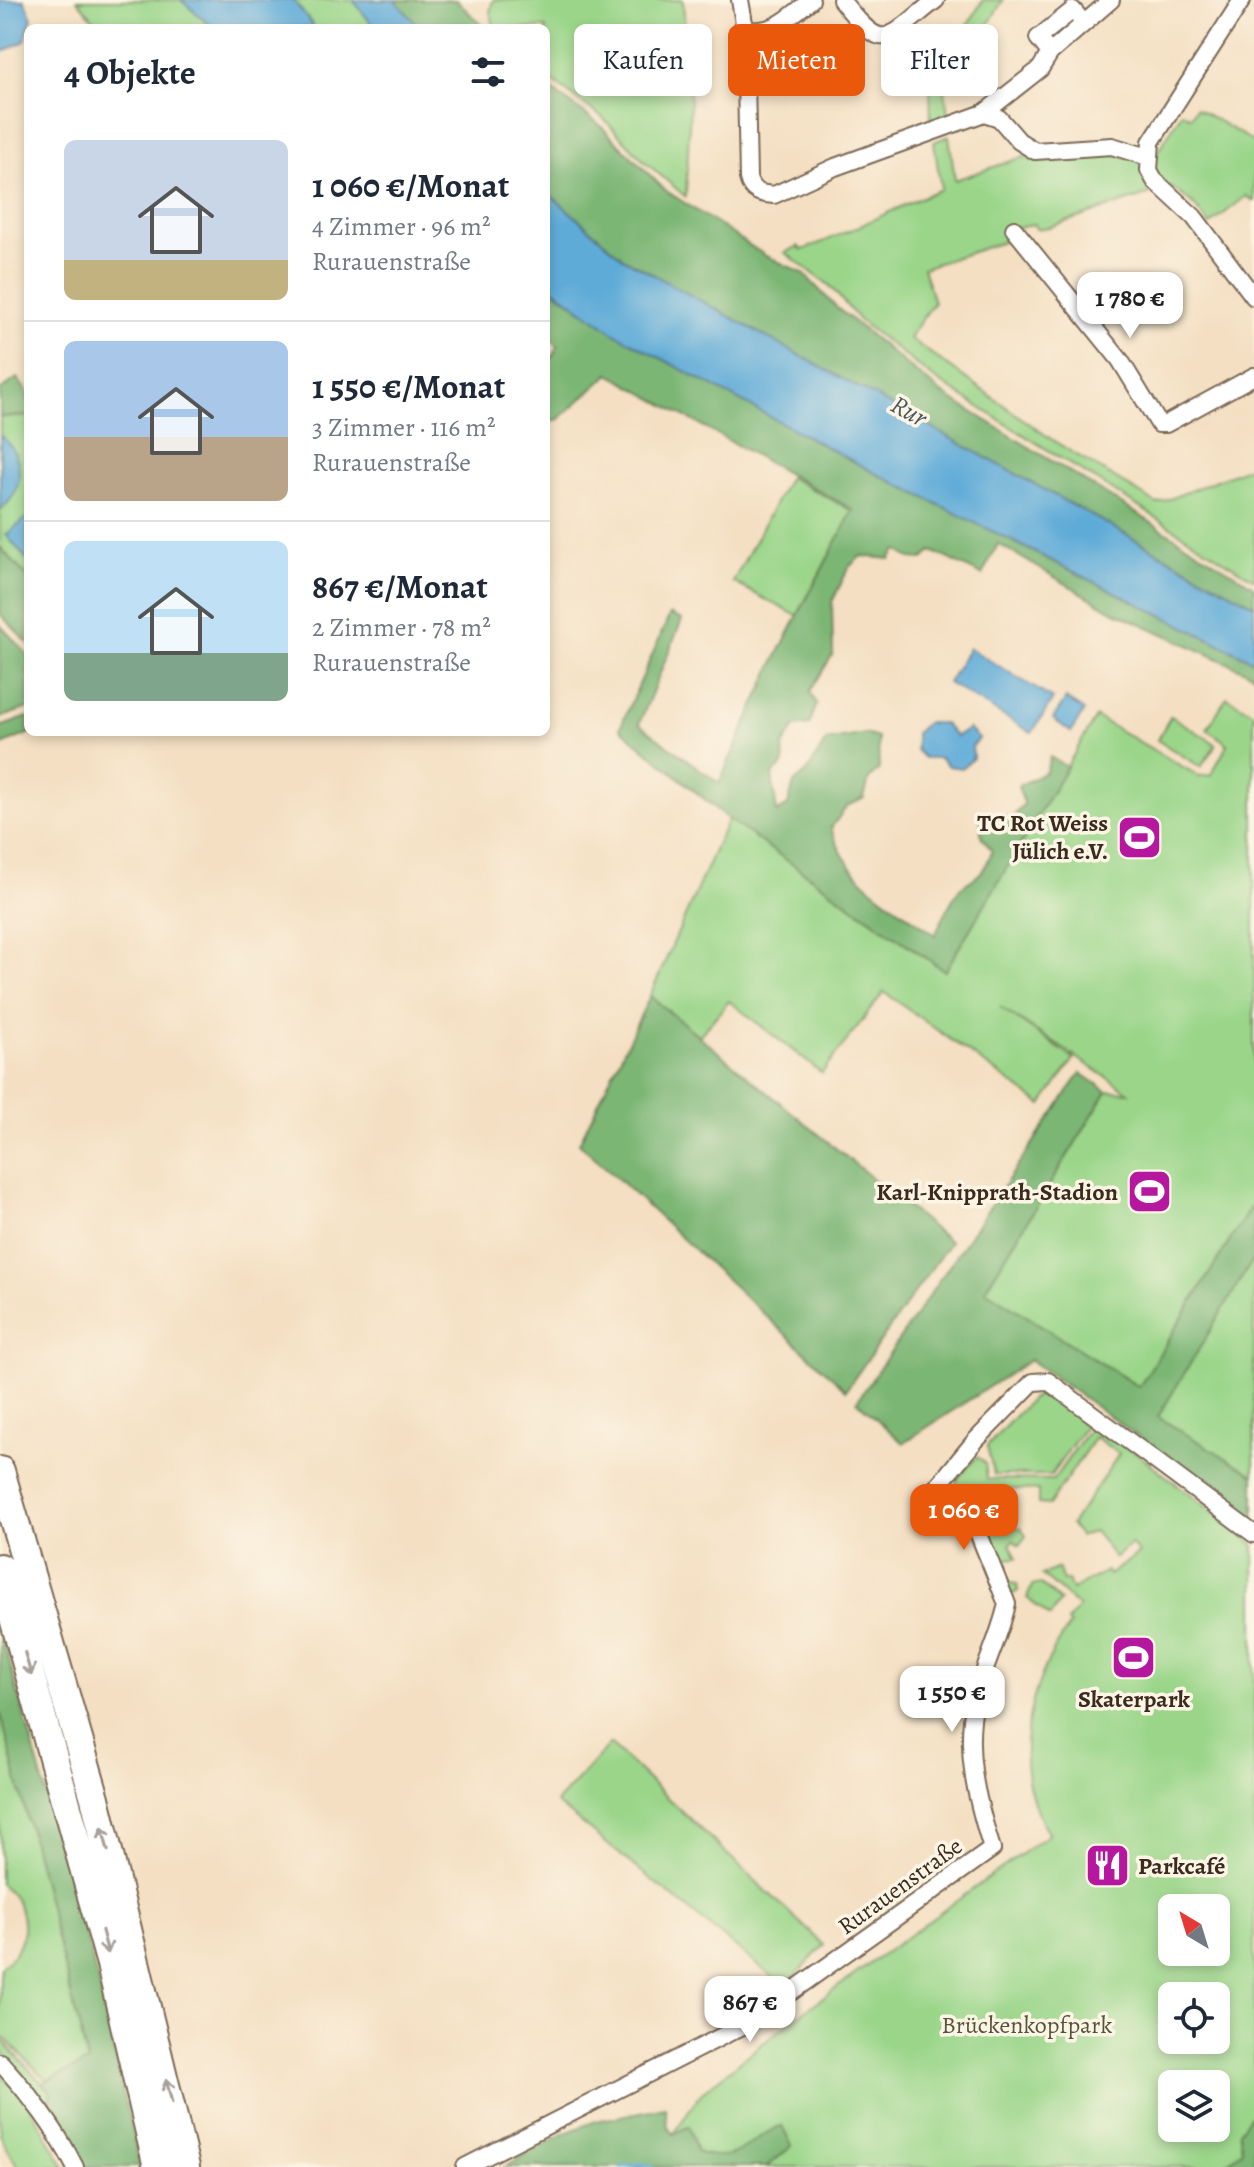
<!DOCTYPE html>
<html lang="de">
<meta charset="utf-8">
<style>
:root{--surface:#fff;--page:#f6f6f7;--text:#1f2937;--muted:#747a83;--line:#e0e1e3;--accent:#ea580c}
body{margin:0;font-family:Alegreya,serif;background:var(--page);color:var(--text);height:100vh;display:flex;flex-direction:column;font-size:30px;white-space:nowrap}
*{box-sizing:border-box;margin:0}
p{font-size:26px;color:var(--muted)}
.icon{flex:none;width:44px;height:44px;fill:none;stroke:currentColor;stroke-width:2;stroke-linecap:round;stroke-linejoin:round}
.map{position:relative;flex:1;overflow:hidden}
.drawer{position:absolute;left:24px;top:24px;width:526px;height:712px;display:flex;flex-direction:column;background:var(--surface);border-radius:12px;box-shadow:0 4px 12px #0003}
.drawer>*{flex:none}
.top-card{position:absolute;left:574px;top:24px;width:560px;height:72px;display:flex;gap:16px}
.needle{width:52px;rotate:322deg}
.tools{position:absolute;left:1158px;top:1894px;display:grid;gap:16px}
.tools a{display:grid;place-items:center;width:72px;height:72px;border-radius:12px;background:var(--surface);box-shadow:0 4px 12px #0003;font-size:40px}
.price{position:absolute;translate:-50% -68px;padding:0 18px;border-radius:16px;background:#fff;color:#222;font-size:26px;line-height:52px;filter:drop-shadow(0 2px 4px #0008)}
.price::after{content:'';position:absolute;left:50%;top:48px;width:24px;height:18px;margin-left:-12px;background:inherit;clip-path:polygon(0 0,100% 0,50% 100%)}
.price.current{background:var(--accent);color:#fff}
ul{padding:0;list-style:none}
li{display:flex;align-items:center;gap:24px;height:200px;padding:0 40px}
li+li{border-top:2px solid var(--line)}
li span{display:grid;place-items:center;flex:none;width:224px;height:160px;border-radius:12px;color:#555}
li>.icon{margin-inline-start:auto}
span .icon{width:96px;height:96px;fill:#fffc;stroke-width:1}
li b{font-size:34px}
h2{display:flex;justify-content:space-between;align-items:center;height:96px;padding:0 40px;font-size:34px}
.pill{padding:0 28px;border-radius:12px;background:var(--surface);box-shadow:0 4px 12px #0003;font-size:28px;line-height:72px}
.pill.current{background:var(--accent);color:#fff}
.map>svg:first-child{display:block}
.green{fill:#9ad589;stroke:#6a8054;stroke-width:2;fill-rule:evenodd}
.forest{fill:#7bb675;stroke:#5b704a;stroke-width:2}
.water{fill:#5fabd8;stroke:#4d6a7b;stroke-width:2}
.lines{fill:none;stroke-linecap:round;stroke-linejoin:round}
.stream{stroke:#5fabd8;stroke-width:4}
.street-casing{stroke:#7c6957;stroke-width:20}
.highway-casing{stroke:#7c6957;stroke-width:32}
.street{stroke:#fff;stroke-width:16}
.highway{stroke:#fff;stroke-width:28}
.oneway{stroke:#a79f9a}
.labels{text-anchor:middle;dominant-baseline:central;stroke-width:7;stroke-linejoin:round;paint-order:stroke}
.poi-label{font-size:24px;font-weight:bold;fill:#3b2a1e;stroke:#fcf5e5;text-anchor:end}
.street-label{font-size:24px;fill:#3b2a1e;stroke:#fcf5e5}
.park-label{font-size:24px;fill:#535539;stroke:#fcf5e5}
.water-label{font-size:26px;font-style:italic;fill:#48575f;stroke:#fcf5e5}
</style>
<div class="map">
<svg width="1254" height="2167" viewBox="0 0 1254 2167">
<rect width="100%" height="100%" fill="#fcf5e5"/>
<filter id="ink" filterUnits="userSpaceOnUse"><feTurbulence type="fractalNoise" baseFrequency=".0125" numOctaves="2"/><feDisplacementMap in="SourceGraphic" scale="16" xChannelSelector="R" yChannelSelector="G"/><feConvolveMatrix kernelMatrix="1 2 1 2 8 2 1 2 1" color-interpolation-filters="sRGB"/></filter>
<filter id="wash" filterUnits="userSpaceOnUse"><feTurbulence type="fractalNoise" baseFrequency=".006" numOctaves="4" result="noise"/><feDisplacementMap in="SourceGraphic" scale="32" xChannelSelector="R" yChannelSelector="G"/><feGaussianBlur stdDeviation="1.8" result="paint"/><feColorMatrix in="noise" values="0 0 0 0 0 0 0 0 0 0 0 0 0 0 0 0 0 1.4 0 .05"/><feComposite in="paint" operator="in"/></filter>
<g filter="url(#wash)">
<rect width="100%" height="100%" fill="#f4dfc2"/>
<path class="green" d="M77 0H181L213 28H101Z
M293 0H353L375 28H315Z
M493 0H683L690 103 686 197 645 162 603 118 546 76V28H495L490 12Z
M983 0H1003L956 79 945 90 948 114 931 120 930 88Z
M1196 108 1254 142V201L1246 196 1210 225 1192 203 1171 187 1050 227 1036 229 1034 224 1010 230 1003 242 923 268 934 302 909 338 1054 441 1157 504 1254 465V579L936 380 859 320 829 285 785 253 798 246 802 250C848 234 894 208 941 189L934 142 949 136 955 180 1023 157C1048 166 1074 154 1100 153 1127 153 1125 164 1156 155L1182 112 1191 117Z
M28 416V578L0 547V417Z
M789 477 853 511 797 616 733 582Z
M1227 697 1254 713V1475L1158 1417 1139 1387 985 1290 1107 1091 1129 1092 1000 1007 1074 1059 1042 1105 884 992 822 1073 729 1001 699 1036 650 996 728 819 945 971 1096 717 1199 776 1211 775 1228 744 1207 729Z
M1171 716 1216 744 1201 767 1157 740Z
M1042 1393 1068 1401 1091 1418 1051 1475H994L987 1446 1032 1398Z
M1095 1421 1254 1544V2167H685L674 2134 697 2098 709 2086 795 2018 1049 1834C1007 1767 1027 1685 1070 1625L1067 1622 1079 1607 1042 1575 1058 1568 1063 1581 1068 1580 1072 1590 1106 1571 1109 1575 1139 1553 1131 1544 1115 1558 1094 1531 1080 1537 1071 1525 1119 1454 1095 1437 1049 1505 1038 1504V1490L998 1489 997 1527 1021 1528 1026 1536 1019 1545 1013 1540 1010 1544 1017 1558 1005 1559V1583L1017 1584 1018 1591 1011 1595 953 1494 958 1478 977 1457 985 1463 987 1479 1053 1480ZM1172 1908H1216V1952H1172ZM1172 1996H1216V2040H1172ZM1172 2084H1216V2128H1172Z
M1041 1584 1060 1601 1050 1617 1027 1598 1032 1586Z
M0 1711 88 2062 47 2080 0 2034V1967C32 1945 30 1905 0 1884Z
M610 1744 824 1945 785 1987 556 1803Z
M0 2038 51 2092 49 2104 0 2049Z
M0 2073 26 2100 65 2167H18L0 2135Z"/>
<path class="forest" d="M395 0H456L485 28H420Z
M546 86 599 124 665 190 766 256 803 273 837 308 940 392 1254 586V605L623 258 546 191Z
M546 284 614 333 875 473 1254 661V675L1111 610 998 544 982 575 932 551 923 559 910 558 896 550 890 559 861 556 849 567 832 602 833 654 810 692 817 704 809 725 795 727 783 746 784 764 772 775 777 813 788 805 794 783 807 772 826 741 865 734 878 738 879 769 869 779 864 798 847 806 831 828C849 885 891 900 935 935 942 922 947 907 956 894 968 875 980 886 992 851L981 836V821L1014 816 1024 804 1018 786 1046 772 1050 757 1067 767 945 971 728 819 620 728 670 614 682 620 639 724 719 783 778 654 853 510 609 374 559 419 546 422V370L558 345 546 337Z
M17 378 28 393V416L0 417V391Z
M0 547 28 578V643L0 614Z
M0 625 28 655V708L0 718Z
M28 717V732H32L0 746V727Z
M650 996 950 1242 846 1390 579 1143Z
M1081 1073 1107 1091 985 1290 1139 1387 1250 1208 1254 1211V1258L1158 1417 1254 1475V1519L1030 1360 903 1443 857 1401Z
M0 1628 96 1973 140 2167H84L49 2104 51 2092 42 2083 88 2062 0 1711Z
M665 2107 668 2126 674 2134 689 2126 697 2152C741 2167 747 2137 782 2126L792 2146 767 2167H505L565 2133 596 2121Z
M1254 2112V2167H1222L1242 2150 1239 2131Z"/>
<path class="water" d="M0 0H24L32 17 25 41 3 52H0Z
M181 0H293L315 28H213Z
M353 0H395L420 28H375Z
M546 191 623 258 1254 605V661L875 473 614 333 546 283Z
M0 435C25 455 26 490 0 510Z
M28 517V561L6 535Z
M969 648 1053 699 1032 733 948 683Z
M1066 699 1084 711 1071 732 1053 719Z
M926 723H943L956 736 969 729 979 739 972 746 973 758 962 768 948 766 940 758H924L916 750V733Z"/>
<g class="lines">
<path class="stream" d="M622 2167 640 2164 653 2167
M1249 2167 1254 2163"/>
</g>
</g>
<g filter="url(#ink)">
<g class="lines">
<defs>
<path id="street" d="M740 0 745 29 748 178C751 192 761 194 774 195L835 167 984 113 999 118 1019 141 1035 151 1112 146 1148 157
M841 0C886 56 884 40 936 0
M1242 0 1151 142 1149 170 1155 181 1194 217 1254 297
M745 29C774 35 789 17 811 0
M1050 53 1038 38 1073 10 1083 22
M984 113 1040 69 1050 53 1111 0
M1014 229 1120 360 1159 424H1166L1254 376
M0 2062C30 2095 55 2127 75 2167
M465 2167 746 2024 992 1849C977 1801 963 1749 976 1698 984 1666 1000 1636 1007 1604L974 1522 936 1488 975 1441 1033 1382 1048 1381 1254 1534"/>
<path id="highway" d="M0 1471 95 1798 185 2167
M0 1568 111 1964 158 2167"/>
</defs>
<use href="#street" class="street-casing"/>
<use href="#highway" class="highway-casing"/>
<use href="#street" class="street"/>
<use href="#highway" class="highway"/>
</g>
<defs><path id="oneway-shaft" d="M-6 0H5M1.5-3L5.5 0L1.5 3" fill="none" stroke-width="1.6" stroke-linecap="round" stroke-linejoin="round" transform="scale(2)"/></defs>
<g class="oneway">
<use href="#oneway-shaft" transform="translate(28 1664) rotate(74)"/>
<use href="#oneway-shaft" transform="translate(105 1839) rotate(-105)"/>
<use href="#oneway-shaft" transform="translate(105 1942) rotate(75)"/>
<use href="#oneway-shaft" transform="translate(169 2091) rotate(-104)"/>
</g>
</g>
<defs>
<symbol id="stadium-square" viewBox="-11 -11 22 22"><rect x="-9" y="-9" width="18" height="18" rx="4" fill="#b5179e" stroke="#fcf5e5"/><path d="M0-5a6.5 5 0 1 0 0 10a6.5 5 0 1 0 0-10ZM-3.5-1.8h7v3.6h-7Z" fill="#fff"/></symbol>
<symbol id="restaurant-square" viewBox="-11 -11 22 22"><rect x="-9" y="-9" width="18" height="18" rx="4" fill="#b5179e" stroke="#fcf5e5"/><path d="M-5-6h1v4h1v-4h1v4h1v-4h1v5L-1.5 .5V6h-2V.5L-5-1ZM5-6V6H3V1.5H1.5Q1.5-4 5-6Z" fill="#fff"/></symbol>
</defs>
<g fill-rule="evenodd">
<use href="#stadium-square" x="1114" y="812" width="51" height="51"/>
<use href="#stadium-square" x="1124" y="1166" width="51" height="51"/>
<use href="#stadium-square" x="1108" y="1632" width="51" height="51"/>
<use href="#restaurant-square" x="1082" y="1840" width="51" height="51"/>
</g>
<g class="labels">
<g class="poi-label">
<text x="1108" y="823">TC Rot Weiss<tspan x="1108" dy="28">Jülich e.V.</tspan></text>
<text x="1118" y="1192">Karl-Knipprath-Stadion</text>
<text x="1134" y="1699" text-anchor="middle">Skaterpark</text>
<text x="1138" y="1866" text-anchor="start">Parkcafé</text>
</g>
<g class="street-label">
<text transform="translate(900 1886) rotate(-36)">Rurauenstraße</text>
</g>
<g class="park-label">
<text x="1027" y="2025">Brückenkopfpark</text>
</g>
<g class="water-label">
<text transform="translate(909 411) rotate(29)">Rur</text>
</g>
</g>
</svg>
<div class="tools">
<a><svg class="needle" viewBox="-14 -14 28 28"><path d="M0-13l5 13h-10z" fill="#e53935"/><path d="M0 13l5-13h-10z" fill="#747a83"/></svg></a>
<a><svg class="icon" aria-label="locate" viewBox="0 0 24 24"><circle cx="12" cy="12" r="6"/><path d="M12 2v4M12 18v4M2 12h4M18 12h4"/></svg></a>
<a><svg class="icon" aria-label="layers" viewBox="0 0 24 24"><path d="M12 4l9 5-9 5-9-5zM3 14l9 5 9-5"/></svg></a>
</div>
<b class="price" style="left:1130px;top:340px">1 780 €</b>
<b class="price current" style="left:964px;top:1552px">1 060 €</b>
<b class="price" style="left:952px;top:1734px">1 550 €</b>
<b class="price" style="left:750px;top:2044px">867 €</b>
<div class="top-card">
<a class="pill">Kaufen</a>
<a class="pill current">Mieten</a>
<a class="pill">Filter</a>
</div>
<section class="drawer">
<h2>4 Objekte<svg class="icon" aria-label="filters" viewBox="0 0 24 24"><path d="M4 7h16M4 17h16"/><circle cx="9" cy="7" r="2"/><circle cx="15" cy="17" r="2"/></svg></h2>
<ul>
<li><span style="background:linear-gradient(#c9d6e8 75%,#c2b280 0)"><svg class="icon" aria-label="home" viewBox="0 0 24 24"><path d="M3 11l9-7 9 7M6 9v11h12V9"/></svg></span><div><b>1 060 €/Monat</b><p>4 Zimmer · 96 m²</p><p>Rurauenstraße</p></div></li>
<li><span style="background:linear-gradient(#a9c7e8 60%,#b9a48a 0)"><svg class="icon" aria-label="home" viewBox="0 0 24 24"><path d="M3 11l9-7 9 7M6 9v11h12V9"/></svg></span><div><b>1 550 €/Monat</b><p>3 Zimmer · 116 m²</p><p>Rurauenstraße</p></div></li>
<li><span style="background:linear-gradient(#bfe0f5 70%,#7fa58c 0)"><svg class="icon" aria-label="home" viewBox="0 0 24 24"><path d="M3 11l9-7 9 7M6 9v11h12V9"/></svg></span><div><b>867 €/Monat</b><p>2 Zimmer · 78 m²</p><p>Rurauenstraße</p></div></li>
</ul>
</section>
</div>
